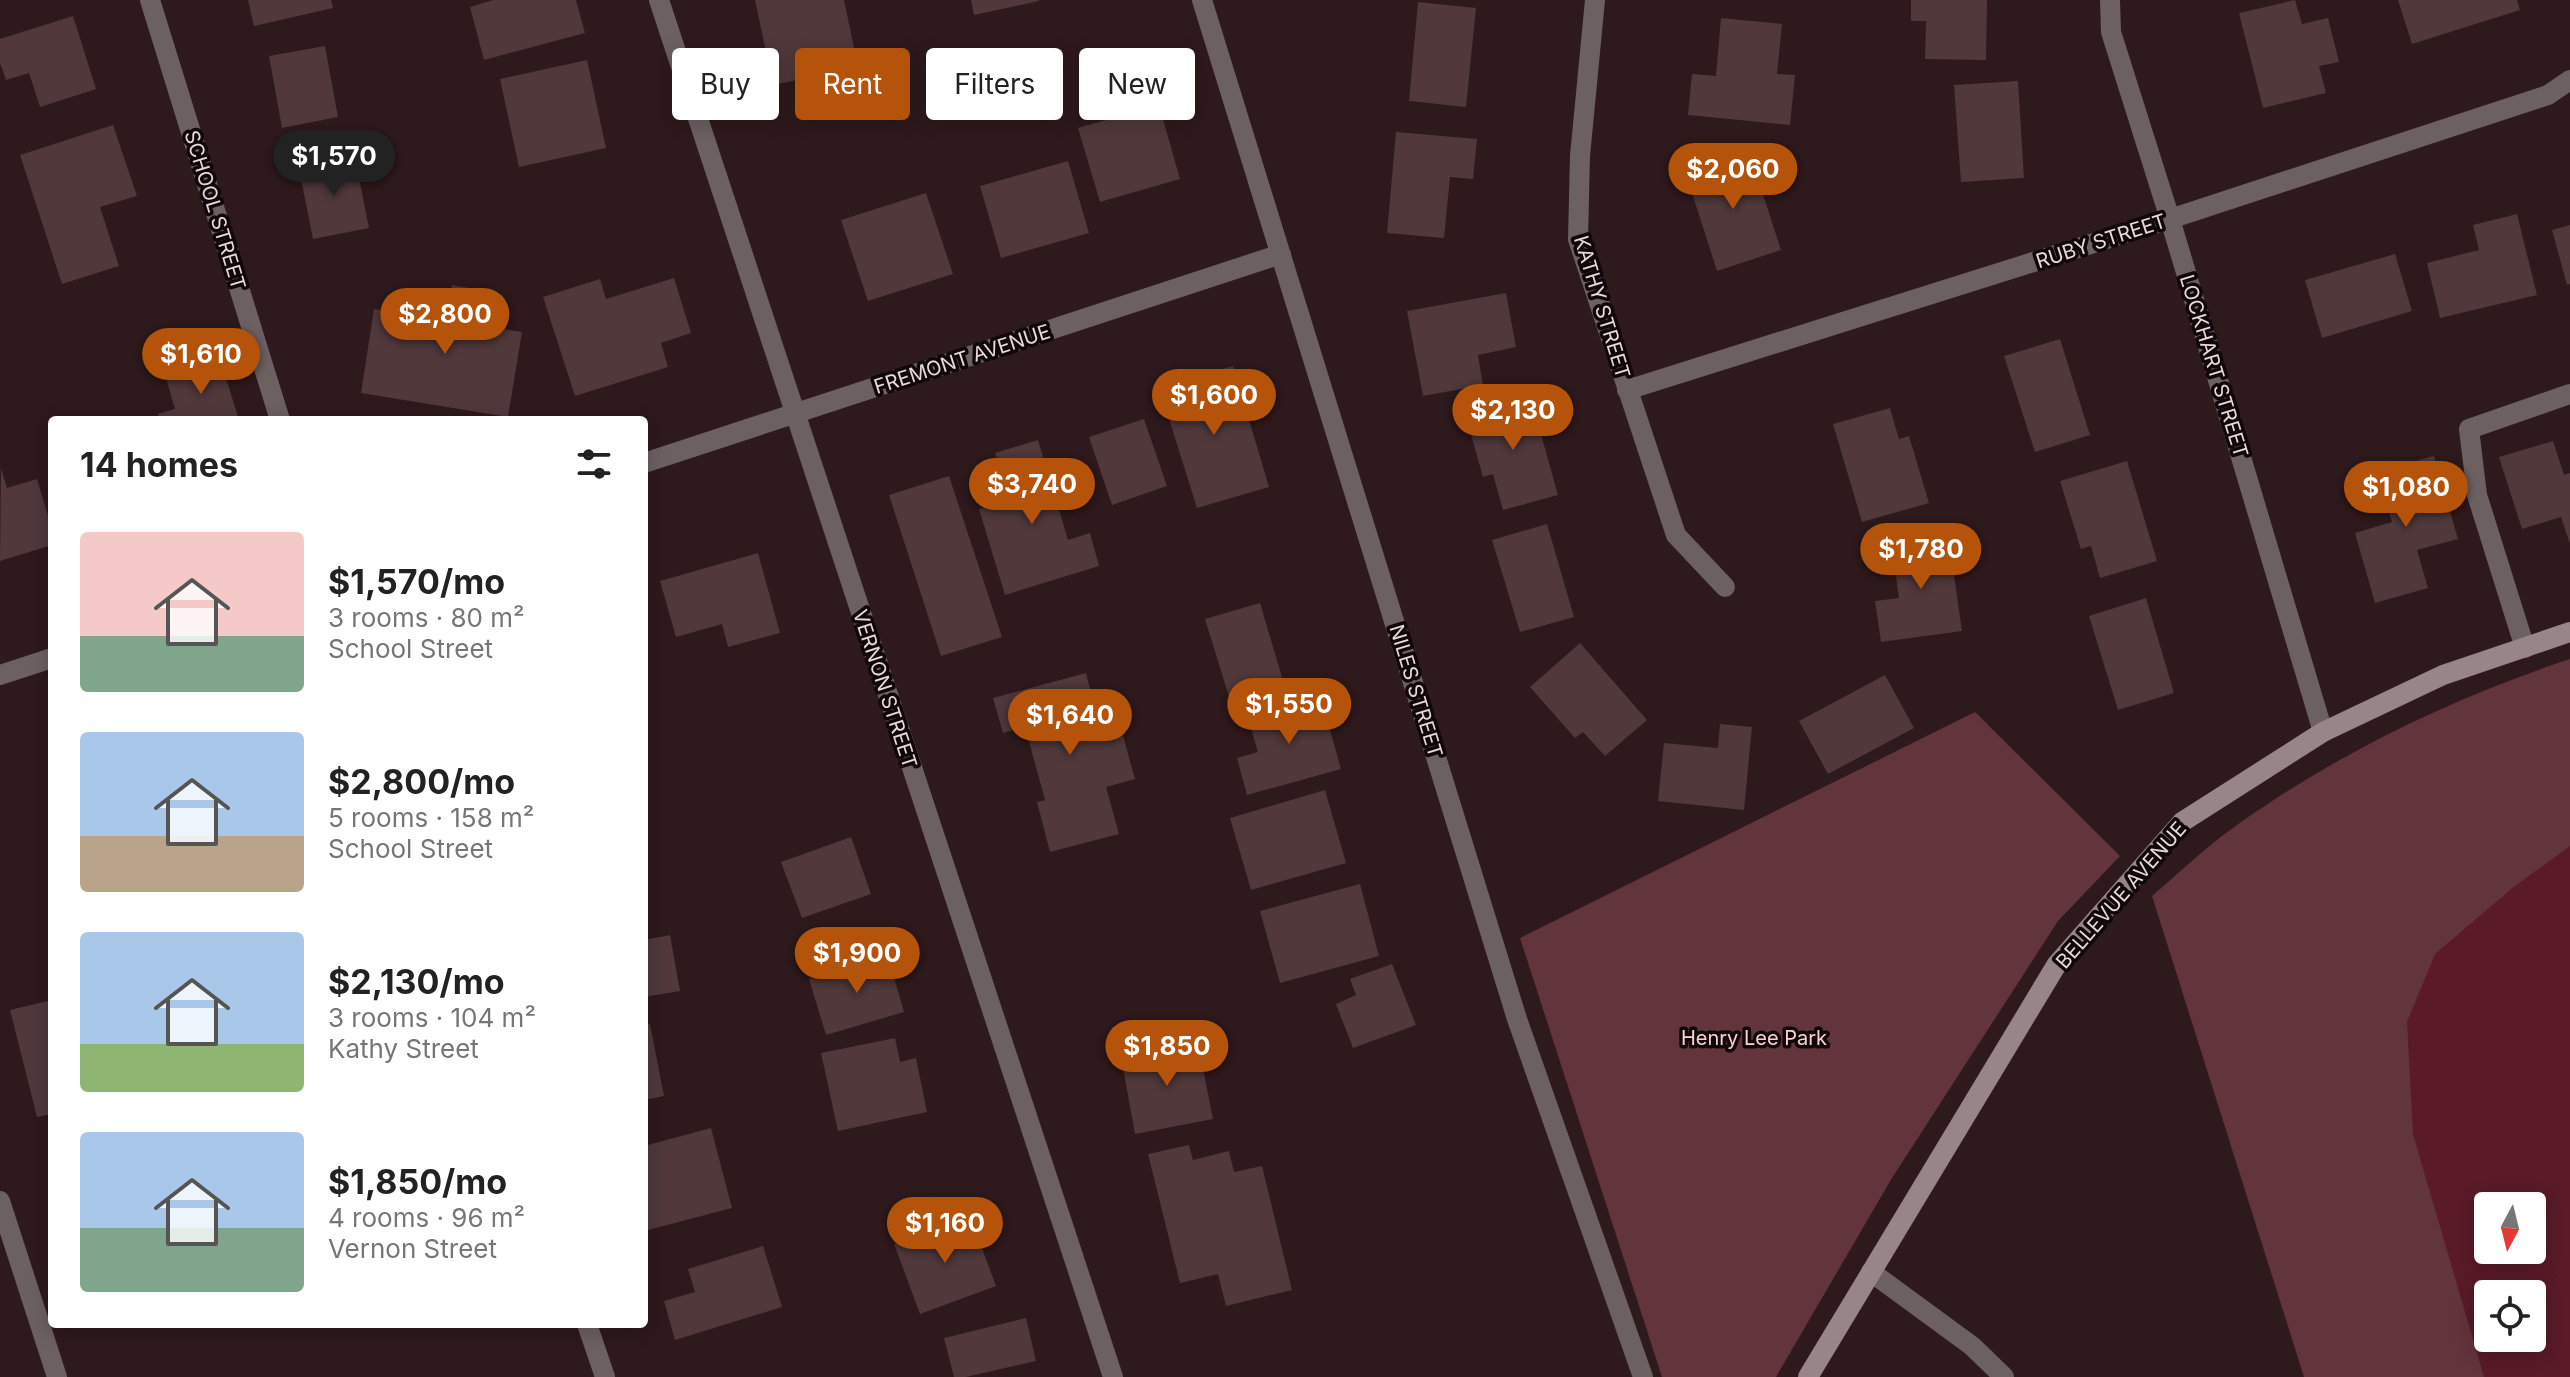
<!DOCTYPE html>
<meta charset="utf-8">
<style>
:root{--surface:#fff;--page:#f6f6f6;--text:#222;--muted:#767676;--accent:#b45309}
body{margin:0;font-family:Inter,sans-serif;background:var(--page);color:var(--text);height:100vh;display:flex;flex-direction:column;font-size:30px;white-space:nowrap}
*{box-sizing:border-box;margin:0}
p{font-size:26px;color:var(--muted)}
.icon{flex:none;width:44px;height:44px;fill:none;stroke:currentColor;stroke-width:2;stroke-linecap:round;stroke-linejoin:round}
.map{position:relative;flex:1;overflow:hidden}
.drawer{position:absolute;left:48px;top:416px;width:600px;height:912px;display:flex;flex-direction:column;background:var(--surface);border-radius:8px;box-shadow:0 4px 20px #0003}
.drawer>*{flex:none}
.hud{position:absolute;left:672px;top:48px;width:760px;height:72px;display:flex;gap:16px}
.needle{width:52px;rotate:187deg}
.buttons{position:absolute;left:2474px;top:1192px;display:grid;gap:16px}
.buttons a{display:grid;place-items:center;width:72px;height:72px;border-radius:8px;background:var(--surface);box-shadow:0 4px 20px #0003;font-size:40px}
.price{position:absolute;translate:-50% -68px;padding:0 18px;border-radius:28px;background:var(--accent);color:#fff;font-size:26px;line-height:52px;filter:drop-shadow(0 2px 4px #0008)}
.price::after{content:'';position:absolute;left:50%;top:48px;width:24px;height:18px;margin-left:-12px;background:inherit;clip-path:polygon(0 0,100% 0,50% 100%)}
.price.active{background:#222;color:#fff}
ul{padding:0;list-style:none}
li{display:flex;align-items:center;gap:24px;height:200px;padding:0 32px}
li span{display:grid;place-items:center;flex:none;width:224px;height:160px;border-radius:8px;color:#555}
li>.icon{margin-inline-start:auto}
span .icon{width:96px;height:96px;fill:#fffc;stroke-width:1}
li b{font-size:34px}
h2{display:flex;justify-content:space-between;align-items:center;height:96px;padding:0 32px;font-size:34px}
.chip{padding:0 28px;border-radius:8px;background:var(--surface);box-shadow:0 4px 20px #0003;font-size:28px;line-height:72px}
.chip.active{background:var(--accent);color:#fff}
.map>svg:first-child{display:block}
.green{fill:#62343b;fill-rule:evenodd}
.water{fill:#5a1a28;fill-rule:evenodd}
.building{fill:#50383b}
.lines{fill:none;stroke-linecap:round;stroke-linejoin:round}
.lane{stroke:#6c6061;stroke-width:20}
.street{stroke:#6c6061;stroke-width:20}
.secondary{stroke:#988587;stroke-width:20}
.labels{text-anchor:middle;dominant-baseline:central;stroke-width:7;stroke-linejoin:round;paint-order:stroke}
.street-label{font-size:20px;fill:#e8d9da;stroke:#100708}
.park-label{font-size:20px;fill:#fbcfd4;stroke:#100708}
</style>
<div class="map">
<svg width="2570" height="1377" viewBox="0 0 2570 1377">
<rect width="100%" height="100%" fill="#2e191c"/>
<path class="green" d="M2570 659V1377H2304L2152 896C2180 872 2207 846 2237 825 2340 752 2450 699 2570 659ZM2488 1206H2532V1250H2488ZM2488 1294H2532V1338H2488Z
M1975 712 2120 856 2058 921 1892 1178 1776 1377H1662L1520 938Z"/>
<path class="water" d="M2570 846V1377H2484L2413 1134 2407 1022 2435 954 2515 886ZM2488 1206H2532V1250H2488ZM2488 1294H2532V1338H2488Z"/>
<path class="building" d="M248 0H331L333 8 254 26Z
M493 0H576L585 33 484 60 470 7Z
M755 0H844L858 67 773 85Z
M971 0H1039V1L974 15Z
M1911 0H1987L1986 60 1925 59 1926 21H1911Z
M2295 0 2302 24 2328 18 2339 62 2319 66 2326 93 2263 108 2239 13Z
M2398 0H2517L2520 10 2412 44Z
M1418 2 1476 8 1466 107 1409 101Z
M73 16 96 89 40 107 29 73 6 80 0 63V39Z
M1721 18 1782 24 1777 74 1795 75 1790 125 1688 115 1692 74 1716 76Z
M325 46 338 117 282 128 269 56Z
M587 60 606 148 519 167 500 79Z
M2018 81 2024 178 1961 182 1954 85Z
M1159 105 1180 179 1100 202 1078 128Z
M113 125 137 196 100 207 119 266 62 284 20 155Z
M1396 132 1477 139 1473 179 1450 177 1444 238 1387 233Z
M1749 151 1781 250 1717 271 1685 171Z
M355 158 369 228 313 239 299 169Z
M1068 161 1089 233 1001 258 980 186Z
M926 193 953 274 868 301 841 220Z
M2517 214 2537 295 2440 318 2427 263 2479 250 2473 225Z
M2570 225V284L2567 285 2552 230Z
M2395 254 2412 311 2322 338 2305 280Z
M674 278 691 333 661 343 668 367 575 396 543 297 600 279 606 299Z
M452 285 498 293 492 327 522 332 508 417 361 393 374 309 446 320Z
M1506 293 1516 347 1478 355 1483 385 1423 396 1407 311Z
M2060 339 2090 435 2035 452 2004 356Z
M221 362 239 420H160L158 414 175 409 166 378Z
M1233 366 1269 487 1197 508 1159 387Z
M1530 395 1558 495 1503 510 1493 474 1483 477 1465 413Z
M1890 408 1899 439 1909 436 1929 503 1862 522 1833 424Z
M1144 419 1167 486 1112 505 1089 437Z
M1038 440 1068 540 1090 533 1099 566 1005 595 979 509 1010 500 995 453Z
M2553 441 2564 475 2570 473V544L2561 517 2522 529 2499 457Z
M2434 456 2458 539 2417 550 2428 588 2375 603 2355 533 2392 522 2377 471Z
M2127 461 2157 561 2100 578 2091 546 2081 549 2060 481Z
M1 468 7 488 37 479 52 529V545L0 561Z
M949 476 1002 637 941 656 889 495Z
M1547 524 1574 617 1520 632 1492 540Z
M1948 534 1962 631 1881 642 1875 601 1899 598 1891 542Z
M758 553 780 633 728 647 722 624 676 637 660 581Z
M2146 598 2174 693 2118 710 2089 616Z
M1260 603 1284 684 1230 700 1205 619Z
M1580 643 1647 720 1605 756 1583 732 1575 738 1530 687Z
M1086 673 1097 715 1116 710 1135 779 1106 787 1119 834 1050 852 1037 802 1045 800 1025 727 1003 733 993 698Z
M1885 675 1914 728 1828 774 1799 721Z
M1320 694 1341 769 1247 795 1237 758 1258 752 1247 715Z
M1720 724 1752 727 1744 810 1658 801 1664 743 1718 748Z
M1325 790 1346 863 1251 890 1230 818Z
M851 837 871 894 802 918 781 862Z
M1360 884 1379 956 1280 983 1260 911Z
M670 935 680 991 644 997V940Z
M888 956 904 1012 826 1035 809 979Z
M1392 964 1416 1025 1353 1048 1336 1004 1356 995 1350 979Z
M52 1000V1114L37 1117 10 1010Z
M650 1024 664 1096 644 1100V1025Z
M895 1038 900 1062 916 1058 927 1112 838 1131 821 1053Z
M1198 1043 1213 1119 1135 1134 1121 1057Z
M711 1128 732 1208 648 1230 644 1213V1146Z
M1189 1145 1193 1160 1229 1151 1234 1172 1262 1166 1292 1290 1226 1306 1218 1274 1180 1283 1148 1154Z
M970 1216 996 1286 920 1314 894 1244Z
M763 1246 782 1307 675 1340 664 1301 695 1292 688 1269Z
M1026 1318 1036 1361 966 1377H954L944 1338Z"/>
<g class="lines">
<path class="lane" d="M2525 648 2477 495 2469 429 2570 394
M1871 1272 1972 1346 2004 1377"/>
<path class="street" d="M150 0 280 420
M659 0 1113 1377
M1202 0 1517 1019 1643 1377
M1595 0 1580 156 1578 239 1676 535 1725 587
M2110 0 2111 32 2170 219 2323 732
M1627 390 2170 219 2548 95 2570 80
M644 463 1281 254
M0 675 52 658
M0 1201 57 1377
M587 1324 605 1377"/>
<path class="secondary" d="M1808 1377 2057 964 2182 822 2323 732 2443 675 2570 632"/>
</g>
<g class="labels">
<g class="street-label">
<text transform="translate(215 210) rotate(73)">SCHOOL STREET</text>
<text transform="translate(2101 241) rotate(-18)">RUBY STREET</text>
<text transform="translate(1602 307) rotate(73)">KATHY STREET</text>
<text transform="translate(962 359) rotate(-18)">FREMONT AVENUE</text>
<text transform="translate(2214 366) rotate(73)">LOCKHART STREET</text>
<text transform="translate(885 689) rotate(72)">VERNON STREET</text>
<text transform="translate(1416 691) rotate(73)">NILES STREET</text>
<text transform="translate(2121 895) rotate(-49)">BELLEVUE AVENUE</text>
</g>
<g class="park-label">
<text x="1754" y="1038">Henry Lee Park</text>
</g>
</g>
</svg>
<div class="buttons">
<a><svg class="needle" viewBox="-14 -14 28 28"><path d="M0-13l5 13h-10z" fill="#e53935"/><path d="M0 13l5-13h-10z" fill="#767676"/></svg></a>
<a><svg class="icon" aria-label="locate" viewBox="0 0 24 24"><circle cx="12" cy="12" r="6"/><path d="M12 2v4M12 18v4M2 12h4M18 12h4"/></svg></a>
</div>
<b class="price active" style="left:334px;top:198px">$1,570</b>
<b class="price" style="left:1733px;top:211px">$2,060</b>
<b class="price" style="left:445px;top:356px">$2,800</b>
<b class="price" style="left:201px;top:396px">$1,610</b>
<b class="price" style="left:1214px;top:437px">$1,600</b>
<b class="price" style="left:1513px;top:452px">$2,130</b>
<b class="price" style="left:1032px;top:526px">$3,740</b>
<b class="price" style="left:2406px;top:529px">$1,080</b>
<b class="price" style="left:1921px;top:591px">$1,780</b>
<b class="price" style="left:1289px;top:746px">$1,550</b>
<b class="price" style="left:1070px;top:757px">$1,640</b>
<b class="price" style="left:857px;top:995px">$1,900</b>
<b class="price" style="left:1167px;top:1088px">$1,850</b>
<b class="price" style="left:945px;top:1265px">$1,160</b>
<div class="hud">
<a class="chip">Buy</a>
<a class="chip active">Rent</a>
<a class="chip">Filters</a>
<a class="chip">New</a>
</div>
<section class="drawer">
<h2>14 homes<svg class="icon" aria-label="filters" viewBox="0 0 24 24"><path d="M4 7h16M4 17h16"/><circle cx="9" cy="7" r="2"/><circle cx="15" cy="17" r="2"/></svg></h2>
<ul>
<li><span style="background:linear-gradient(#f6c9c9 65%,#7fa58c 0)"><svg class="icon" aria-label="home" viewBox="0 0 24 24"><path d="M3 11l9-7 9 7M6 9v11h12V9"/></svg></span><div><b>$1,570/mo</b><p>3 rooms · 80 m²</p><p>School Street</p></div></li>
<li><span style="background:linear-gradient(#a9c7e8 65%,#b9a48a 0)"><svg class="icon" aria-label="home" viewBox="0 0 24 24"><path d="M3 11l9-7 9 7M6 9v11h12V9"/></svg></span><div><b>$2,800/mo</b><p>5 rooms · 158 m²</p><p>School Street</p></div></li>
<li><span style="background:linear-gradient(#a9c7e8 70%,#8fb573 0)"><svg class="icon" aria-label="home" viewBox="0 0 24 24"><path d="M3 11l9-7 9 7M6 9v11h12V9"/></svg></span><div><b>$2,130/mo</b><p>3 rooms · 104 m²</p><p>Kathy Street</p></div></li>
<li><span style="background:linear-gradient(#a9c7e8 60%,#7fa58c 0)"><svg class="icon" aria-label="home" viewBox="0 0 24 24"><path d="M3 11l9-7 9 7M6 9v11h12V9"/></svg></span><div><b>$1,850/mo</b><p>4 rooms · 96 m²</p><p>Vernon Street</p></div></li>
</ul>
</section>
</div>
